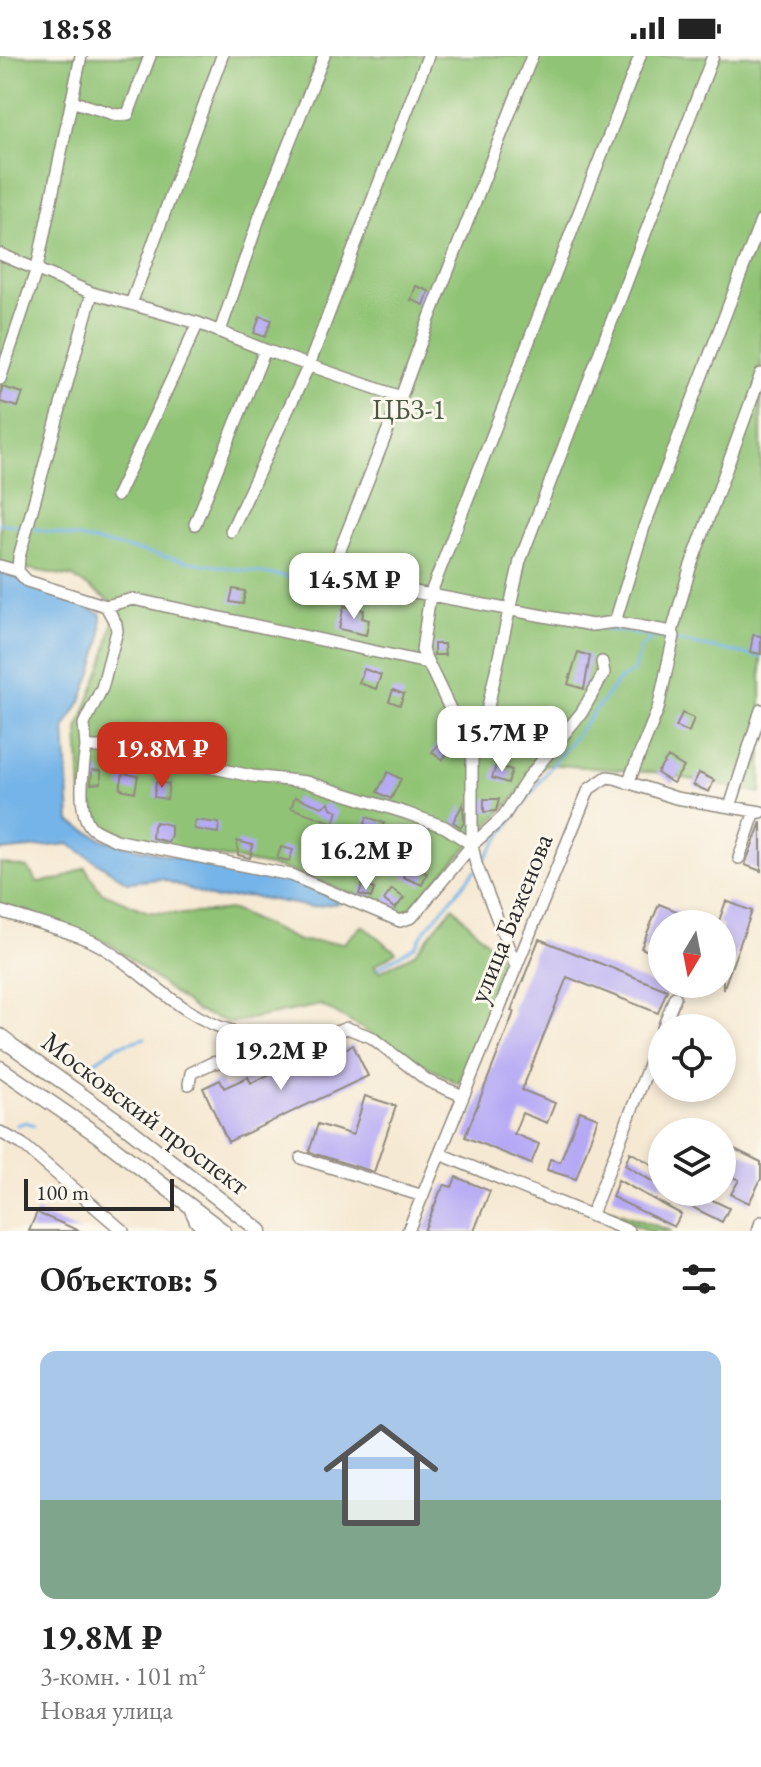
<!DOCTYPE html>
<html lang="ru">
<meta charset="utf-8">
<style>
:root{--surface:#fff;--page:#f6f6f6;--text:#222;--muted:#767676;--accent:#c8321e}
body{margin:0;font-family:"EB Garamond",serif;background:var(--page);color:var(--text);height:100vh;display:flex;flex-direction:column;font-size:30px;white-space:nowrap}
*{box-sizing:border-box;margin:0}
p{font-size:26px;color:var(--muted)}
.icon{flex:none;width:44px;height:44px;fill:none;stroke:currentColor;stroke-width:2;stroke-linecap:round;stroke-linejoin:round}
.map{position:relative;height:1175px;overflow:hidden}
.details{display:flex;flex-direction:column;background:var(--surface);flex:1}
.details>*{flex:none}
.needle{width:52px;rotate:190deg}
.tools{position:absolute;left:648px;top:854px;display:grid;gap:16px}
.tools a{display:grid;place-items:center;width:88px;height:88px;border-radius:50%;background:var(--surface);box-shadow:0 4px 12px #0003;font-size:40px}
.scale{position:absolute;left:24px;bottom:20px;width:150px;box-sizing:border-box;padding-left:8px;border:4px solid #2b2b2b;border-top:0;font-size:22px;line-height:28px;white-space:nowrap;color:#2b2b2b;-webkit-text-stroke:6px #fbf7ec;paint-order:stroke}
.price{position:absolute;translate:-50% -68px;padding:0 18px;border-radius:16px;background:#fff;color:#222;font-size:26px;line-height:52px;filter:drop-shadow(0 2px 4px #0008)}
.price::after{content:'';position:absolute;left:50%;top:48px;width:24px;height:18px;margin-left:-12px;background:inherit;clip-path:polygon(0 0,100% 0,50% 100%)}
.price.current{background:var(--accent);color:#fff}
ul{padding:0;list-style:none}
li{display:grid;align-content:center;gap:16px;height:424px;padding:0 40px}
li span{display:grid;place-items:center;height:248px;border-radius:16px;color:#555}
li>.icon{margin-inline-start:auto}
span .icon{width:144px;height:144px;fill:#fffc;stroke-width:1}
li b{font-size:34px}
h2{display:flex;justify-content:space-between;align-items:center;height:96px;padding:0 40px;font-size:34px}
.status{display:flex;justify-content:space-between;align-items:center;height:56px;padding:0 40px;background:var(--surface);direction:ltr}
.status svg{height:22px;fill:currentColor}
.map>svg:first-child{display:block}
.green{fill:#90c374;stroke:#5e7750;stroke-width:2}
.water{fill:#74b4e8;stroke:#50708a;stroke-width:2}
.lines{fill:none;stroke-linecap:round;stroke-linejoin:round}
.stream{stroke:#74b4e8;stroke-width:3}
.building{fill:#b5a9f5}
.minor-casing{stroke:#908a7f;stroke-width:14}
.major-casing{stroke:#908a7f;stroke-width:17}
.highway-casing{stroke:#908a7f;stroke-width:19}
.minor{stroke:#fff;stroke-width:11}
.major{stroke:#fff;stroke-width:14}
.highway{stroke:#fff;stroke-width:16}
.labels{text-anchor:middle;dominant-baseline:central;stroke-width:6;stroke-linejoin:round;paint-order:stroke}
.park-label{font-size:28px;fill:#495941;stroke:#fbf7ec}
.street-label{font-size:28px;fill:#2b2b2b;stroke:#fbf7ec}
</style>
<div class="status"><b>18:58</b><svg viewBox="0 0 49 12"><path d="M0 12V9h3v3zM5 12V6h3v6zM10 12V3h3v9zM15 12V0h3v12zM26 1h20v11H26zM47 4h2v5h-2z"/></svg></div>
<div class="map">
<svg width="761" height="1175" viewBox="0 0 761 1175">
<rect width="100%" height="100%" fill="#fbf7ec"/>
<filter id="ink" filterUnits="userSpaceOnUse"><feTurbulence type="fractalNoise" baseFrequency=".0125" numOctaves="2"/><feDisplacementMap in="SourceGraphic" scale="16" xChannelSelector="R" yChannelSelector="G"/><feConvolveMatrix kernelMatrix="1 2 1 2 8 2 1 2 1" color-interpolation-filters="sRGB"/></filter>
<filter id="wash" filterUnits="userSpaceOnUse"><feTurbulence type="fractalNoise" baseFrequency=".006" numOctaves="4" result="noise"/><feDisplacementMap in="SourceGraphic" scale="32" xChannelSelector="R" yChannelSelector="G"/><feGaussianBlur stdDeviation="1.8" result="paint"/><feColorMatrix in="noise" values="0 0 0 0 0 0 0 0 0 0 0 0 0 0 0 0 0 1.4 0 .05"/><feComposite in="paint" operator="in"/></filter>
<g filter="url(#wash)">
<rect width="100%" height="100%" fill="#f6e9d3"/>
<path class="green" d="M0 0H761V737L657 717 546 708 405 857 285 813 145 786 104 770 94 757 93 750 81 737 78 673 104 604 117 550 73 521 0 508Z
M0 807 28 812 37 826 62 823 85 811 101 836 148 856 183 858 233 854 299 885 344 887 362 869 396 896 374 910 379 916 414 898 453 851 497 897 504 917 459 1027H457L321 949 230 967 197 955 109 887 0 850Z
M605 1152 672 1175H650L606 1158Z"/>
<path class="water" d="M0 515 101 558V584L93 614 81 645 65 671 70 766 104 784 187 804 296 822 340 847 311 851 249 840 216 843 162 823 127 826 69 788 0 795Z"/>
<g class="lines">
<path class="stream" d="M0 467 25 471
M32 472 191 506 391 537
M603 573 671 583
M678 585 761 601
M480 809 547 716 619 624 633 616 641 591 655 580
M378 912 415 890 425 874 475 815
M88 1010 117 990 145 982
M17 1069 26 1066 34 1069"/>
</g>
<g id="blocks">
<path class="building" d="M416 230 429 235 424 249 411 244Z
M260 260 272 264 265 281 254 277Z
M2 331 23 337 18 351 0 346Z
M395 513 412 517 410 526 393 522Z
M233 533 245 535 243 548 230 546Z
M344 550 364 554 362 562 369 564 366 579 339 573Z
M753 579 761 580V598L750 596Z
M434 588H444L445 599H434Z
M578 596 590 600 584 633 568 628Z
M364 613 381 619 376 633 359 627Z
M393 634 404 638 400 649 389 645Z
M682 657 694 662 689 676 676 671Z
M439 687 450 695 442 704 432 696Z
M668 701 684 711 673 727 657 717Z
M496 709 512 714 508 727 492 722Z
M92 714 101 715V727L91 728Z
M388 716 401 723 391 743 377 736Z
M123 717 138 720 135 736 120 733Z
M699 717 714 724 709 736 693 729Z
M156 726 169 728 167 743 154 741Z
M295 741 322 751 329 746 331 752 338 755 334 767 291 752Z
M484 743H499L496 755 484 756Z
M463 748 464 767 461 771 453 766Z
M367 761 384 767 379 779 363 774Z
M195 764 219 767 218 777 194 773Z
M156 766 171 769V779L168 786 152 782 153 770Z
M761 766V815L745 809Z
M237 785 253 789 250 802 238 799Z
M281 791 293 794 289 805 277 802Z
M407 810 427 817 422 829 403 821Z
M362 829 374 833 371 842 359 838Z
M392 833 404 842 395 853 384 844Z
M726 845 752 855 723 934 722 868H718Z
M659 848 684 858 680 868H662V901L641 892Z
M539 883 667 934 658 957 567 921 522 1034 555 1047 547 1067 522 1057 514 1078 539 1088 531 1108 465 1081 514 956 511 955Z
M353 989 368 1020 228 1086 203 1032 220 1024 224 1032 248 1021 251 1027 292 1008 296 1016Z
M365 1040 396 1050 374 1116 309 1096 318 1068 353 1079Z
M580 1055 598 1062 576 1123 547 1114 550 1103 560 1106Z
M722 1087 761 1106V1123L749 1147 731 1138 739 1124 722 1116Z
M630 1096 662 1114V1131L625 1109Z
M456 1121 490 1135 474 1175H424L440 1136 445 1129 452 1131Z
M618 1124 681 1158 674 1171 612 1141Z
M670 1136H696L729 1152 722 1166 692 1151Z
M37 1156 42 1159 80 1175H29Z"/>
</g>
</g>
<g filter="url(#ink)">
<use href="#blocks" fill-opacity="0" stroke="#908a7f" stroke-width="2"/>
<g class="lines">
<defs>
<path id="minor" d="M71 45 117 59 128 58 150 0
M0 198 92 237 198 267 265 294 401 341 336 504 343 517 366 527 592 569 615 566 672 576 674 580 658 653 628 727
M92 237 19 501 18 515 27 525 106 550 133 543 427 607
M131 248 222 0
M220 275 261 157 324 0
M0 323 37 212 81 0
M401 341 430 261 532 0
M117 440 198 267
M195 468 265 294
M231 475 309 309 428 0
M0 510 18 515
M106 550 116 568 117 575 102 632 84 668 86 691H112L252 720 306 726 406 757 445 771 472 789
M615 566 644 471 761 165
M672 576 690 512 761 318
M86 691C83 712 76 757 92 772 98 777 108 780 115 784L291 819 400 865 412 861 472 789 503 761 528 722 582 656 604 617 602 606
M472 699 486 660 520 505 713 0
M730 751 761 654
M739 802 755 755
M0 855C27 864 76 876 99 889 145 916 179 960 232 975L248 1002 290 993 347 972 371 981 428 1025 463 1040
M516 911 476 808 472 789V699L422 594 430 539 640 0
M663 972 675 941
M189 1028 191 1017 212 1007 248 1002
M0 1076 22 1088 123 1175
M440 1098 629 1175
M301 1102 423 1140
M189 1151 196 1166 207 1175
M591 1160 662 975
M408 1175 589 733 607 721 615 722 676 742 761 756
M758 1175 761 1166"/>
<path id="major" d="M8 987 128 1072 260 1175
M0 1012 96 1078 223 1175"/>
<path id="highway" d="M0 981 8 987"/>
</defs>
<use href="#minor" class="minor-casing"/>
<use href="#major" class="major-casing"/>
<use href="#highway" class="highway-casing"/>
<use href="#minor" class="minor"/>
<use href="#major" class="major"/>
<use href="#highway" class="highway"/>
</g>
</g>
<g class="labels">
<g class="park-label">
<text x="409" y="353">ЦБЗ-1</text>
</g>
<g class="street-label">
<text transform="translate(510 862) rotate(-68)">улица Баженова</text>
<text transform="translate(146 1057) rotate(37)">Московский проспект</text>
</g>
</g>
</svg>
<div class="tools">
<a><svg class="needle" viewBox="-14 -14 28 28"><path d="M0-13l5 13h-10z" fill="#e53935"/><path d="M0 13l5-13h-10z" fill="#767676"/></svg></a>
<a><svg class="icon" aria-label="locate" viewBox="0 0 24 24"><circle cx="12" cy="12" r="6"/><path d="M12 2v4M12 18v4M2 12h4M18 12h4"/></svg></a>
<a><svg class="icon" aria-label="layers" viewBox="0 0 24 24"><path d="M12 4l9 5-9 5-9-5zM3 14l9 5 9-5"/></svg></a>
</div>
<div class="scale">100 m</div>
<b class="price" style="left:354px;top:565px">14.5M ₽</b>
<b class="price" style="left:502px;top:718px">15.7M ₽</b>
<b class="price current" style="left:162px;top:734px">19.8M ₽</b>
<b class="price" style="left:366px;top:836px">16.2M ₽</b>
<b class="price" style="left:281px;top:1036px">19.2M ₽</b>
</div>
<section class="details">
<h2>Объектов: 5<svg class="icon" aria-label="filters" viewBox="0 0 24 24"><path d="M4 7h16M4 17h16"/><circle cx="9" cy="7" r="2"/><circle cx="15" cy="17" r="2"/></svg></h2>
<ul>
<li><span style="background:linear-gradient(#a9c7e8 60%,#7fa58c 0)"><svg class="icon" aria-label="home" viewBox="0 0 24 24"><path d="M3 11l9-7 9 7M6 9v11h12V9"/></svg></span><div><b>19.8M ₽</b><p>3-комн. · 101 m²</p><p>Новая улица</p></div></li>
</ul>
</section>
